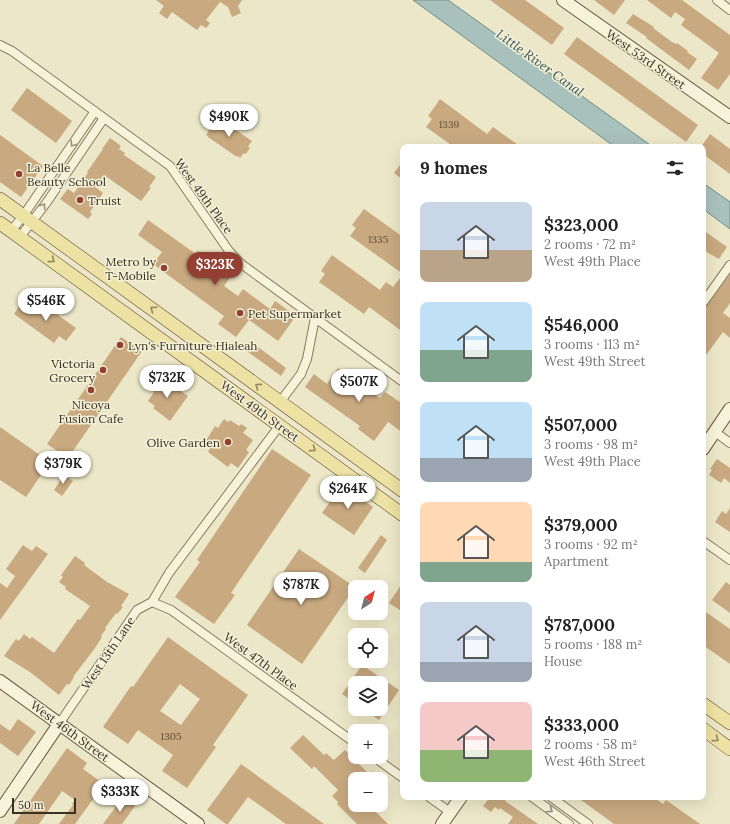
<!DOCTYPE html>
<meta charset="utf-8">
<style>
:root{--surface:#fff;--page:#f2f2f2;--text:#222;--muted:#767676;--accent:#933f31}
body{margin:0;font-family:Lora,serif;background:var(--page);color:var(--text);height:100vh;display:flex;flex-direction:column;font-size:15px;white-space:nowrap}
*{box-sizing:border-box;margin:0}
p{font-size:13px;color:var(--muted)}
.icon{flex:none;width:22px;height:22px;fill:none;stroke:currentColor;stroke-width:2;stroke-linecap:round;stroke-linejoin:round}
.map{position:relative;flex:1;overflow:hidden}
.panel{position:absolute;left:400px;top:144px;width:306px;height:656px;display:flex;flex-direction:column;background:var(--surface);border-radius:8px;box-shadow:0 4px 16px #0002}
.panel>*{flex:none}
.needle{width:26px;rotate:36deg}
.tools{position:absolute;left:348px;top:580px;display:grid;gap:8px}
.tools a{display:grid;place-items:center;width:40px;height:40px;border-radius:8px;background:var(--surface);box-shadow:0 4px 16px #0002;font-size:20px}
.scale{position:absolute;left:12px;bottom:10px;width:64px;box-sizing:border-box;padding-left:4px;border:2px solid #393021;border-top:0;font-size:11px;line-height:14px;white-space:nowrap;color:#393021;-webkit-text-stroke:3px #f4f0d7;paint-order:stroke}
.price{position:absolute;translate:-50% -34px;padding:0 9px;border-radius:14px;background:#fff;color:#222;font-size:13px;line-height:26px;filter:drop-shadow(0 1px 2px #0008)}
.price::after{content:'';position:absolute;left:50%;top:24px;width:12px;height:9px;margin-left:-6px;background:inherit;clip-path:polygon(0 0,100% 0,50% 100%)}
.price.selected{background:var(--accent);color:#fff}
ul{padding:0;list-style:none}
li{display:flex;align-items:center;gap:12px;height:100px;padding:0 20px}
li span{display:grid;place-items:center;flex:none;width:112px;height:80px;border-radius:8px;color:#555}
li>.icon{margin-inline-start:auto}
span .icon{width:48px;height:48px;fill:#fffc;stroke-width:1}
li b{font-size:17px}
h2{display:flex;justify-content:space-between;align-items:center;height:48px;padding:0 20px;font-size:17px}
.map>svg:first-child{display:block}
.water{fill:#a9c1bd;stroke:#708f8c}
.building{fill:#c8a980;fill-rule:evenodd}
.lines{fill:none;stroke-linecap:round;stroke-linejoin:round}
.street-casing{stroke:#877a5e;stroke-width:10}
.secondary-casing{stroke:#695b41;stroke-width:14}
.primary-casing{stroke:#564832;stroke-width:14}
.street{stroke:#f7f3db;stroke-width:8}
.secondary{stroke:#f7f3db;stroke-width:12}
.primary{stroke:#ede1a3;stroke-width:13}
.oneway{stroke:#98927e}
.oneway2{stroke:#938862}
.poi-dot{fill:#933f31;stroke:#f4f0d7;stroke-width:1.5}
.labels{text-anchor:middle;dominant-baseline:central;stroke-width:3;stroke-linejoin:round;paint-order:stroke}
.number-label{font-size:10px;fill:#5d4e39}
.street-label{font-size:12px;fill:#393021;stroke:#f4f0d7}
.poi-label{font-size:12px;fill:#393021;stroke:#f4f0d7;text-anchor:start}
.water-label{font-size:13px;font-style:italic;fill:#315457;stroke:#f4f0d7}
</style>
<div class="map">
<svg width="730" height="824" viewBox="0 0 730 824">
<rect width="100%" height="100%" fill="#ece7c8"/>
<path class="water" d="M413 0H448L653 147H615Z
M703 183 730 202V229L703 209Z"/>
<path class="building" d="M156 0H242L238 6 241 13 232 17 228 7 220 2 206 20 210 23 206 28 201 25 197 30 172 12 167 19 159 13 164 6Z
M490 0H525L564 28 552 45Z
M594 0H625L614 15Z
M647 0H682L730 35V74L718 90 701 78 719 53 681 25 685 19 675 12 671 18Z
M633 14 654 27 653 28 672 42 676 44 677 43 688 51 687 52 697 59 689 70 646 38 647 37 626 23Z
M577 37 698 125 686 142 564 54Z
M27 88 72 121 56 143 11 110Z
M440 99 487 134 493 127 521 147H454L426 127 432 119 428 116Z
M217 117 252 141 248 146 250 148 246 154 244 153 240 158 238 156 237 157 208 137V136L206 135Z
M710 134 730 149V174L703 154V144Z
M0 135 43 166 21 197 0 182Z
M110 138 121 146 119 149 125 153 124 155 156 177 149 187 151 188 141 201 104 175 95 187 103 193 90 212 92 214 88 219 60 199 68 189 74 193 88 173 87 172 103 149H102Z
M403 161V180L394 173Z
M364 209 403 237V332L369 307 364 314 319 282 325 274 321 271 332 255 380 290 386 282 393 287 403 274 350 236 356 228 352 225Z
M148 220 196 254 198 251 231 276 224 286 238 296 243 289 270 309 275 301 296 316 278 341 249 320 236 337 218 324 224 316 153 264 162 252 138 235Z
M703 230 727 247 719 259 703 250Z
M730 274V303L723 313 730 318V338L723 332 703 359V311Z
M20 305 41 309 44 305 76 328 66 341 59 336 54 343 14 314Z
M121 337 142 351 68 458 47 444Z
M250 341 286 368 281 376 244 349Z
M338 368 380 398 385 392 403 404V433L388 422 374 441 358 429 360 426 305 387 314 374 327 384Z
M160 377 188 396 170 421 153 408 155 406 148 401 154 392 151 390Z
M224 419 228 422 230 420 239 426 241 424 247 428 243 433 253 440 246 450 249 452 238 468 231 463 228 467 208 452 210 448 204 444 215 426 218 428Z
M0 427 50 462 26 497 0 480Z
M272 449 311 475 231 593 235 595 214 624 175 597 200 562 197 560Z
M717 459 730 468V483L724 478 721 483 709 475 712 470 710 469Z
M64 475 73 481 62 496 54 490Z
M342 485 373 507 354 535 322 513Z
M730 508V532L715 522 722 511 726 514Z
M381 535 387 540 365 573 358 568Z
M23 545 32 551 36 546 48 554 0 620V583L7 588 15 576 6 569Z
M299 549 355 587V600L349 596 302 664 247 625Z
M75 556 85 563 84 565 107 582 129 594 121 606 123 607 117 614 116 613 105 628 106 629 101 636 102 637 95 648 73 677H74L69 685 67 684 59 695 30 672 4 656 16 639 19 641 24 634 30 639 32 637 54 653 78 619 80 620 90 606 65 589 66 587 59 582 63 577 61 575Z
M403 582V612L389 603Z
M726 582 730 585V613L712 600Z
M703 610 730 629V664L703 645Z
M168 637 248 695 213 745 216 747 187 788 162 771 173 755 138 730 128 744 103 727 131 686 133 687ZM180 684 200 699 181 725 160 711Z
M362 665 399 690 379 720 363 709H381V683H355V703L342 694Z
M18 719 36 732 18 756 0 743V724L10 731Z
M303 735 324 755 326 753 334 760 345 750 369 774 372 771 381 779H355V805H369L388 824H357L337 804 338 802 332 796 338 790 314 766 312 769 290 748Z
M67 748 87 763 83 769 104 784 75 824H59L73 805 72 804 75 800 62 791 39 824H14Z
M241 764 324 824H286L248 797 228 824H226L207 810Z
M123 797 135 806 122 824H103Z
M490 797H502L506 800 505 801 538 824H508L513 817 500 808 499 810 495 807 491 812 483 806Z
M577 797H654L663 804 666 800 700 824H614Z"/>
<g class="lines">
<defs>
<path id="street" d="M717 0 730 10
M0 45 12 51 170 166 229 251 240 263 403 382
M11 231 23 216 95 111
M20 237 47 202 104 118
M703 303 730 265
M280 402 301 374 307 359 315 318
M715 432 730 443
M703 541 730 560
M152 602 171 610 355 743
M59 724 137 610 152 602 169 573 280 425
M374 757 403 778
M429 797 450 812
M532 797 569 824
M551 797 588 824"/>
<path id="secondary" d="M563 0 730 117
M703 449 730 409
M0 681 198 824
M0 811 59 724
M442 824 461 797"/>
<path id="primary" d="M0 199 403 491
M0 223 403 515
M703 704 730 723
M703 729 730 749"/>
</defs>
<use href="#street" class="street-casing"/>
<use href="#secondary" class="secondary-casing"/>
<use href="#primary" class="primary-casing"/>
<use href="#street" class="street"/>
<use href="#secondary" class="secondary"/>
<use href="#primary" class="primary"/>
</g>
<defs><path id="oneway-chevron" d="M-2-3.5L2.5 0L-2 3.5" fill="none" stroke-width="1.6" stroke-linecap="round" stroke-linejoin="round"/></defs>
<g class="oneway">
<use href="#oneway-chevron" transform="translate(73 144) rotate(124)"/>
<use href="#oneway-chevron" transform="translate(43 206) rotate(-55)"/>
<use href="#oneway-chevron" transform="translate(550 810) rotate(36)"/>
</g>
<g class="oneway2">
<use href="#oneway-chevron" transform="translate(52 260) rotate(36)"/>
<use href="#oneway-chevron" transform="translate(153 309) rotate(-144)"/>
<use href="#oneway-chevron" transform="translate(258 386) rotate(-144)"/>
<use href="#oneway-chevron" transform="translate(313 449) rotate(36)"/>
<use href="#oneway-chevron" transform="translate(716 739) rotate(36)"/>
</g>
<g class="poi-dot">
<circle cx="19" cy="174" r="4"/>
<circle cx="80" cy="200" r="4"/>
<circle cx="164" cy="268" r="4"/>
<circle cx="240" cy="313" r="4"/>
<circle cx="120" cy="345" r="4"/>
<circle cx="103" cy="370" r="4"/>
<circle cx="91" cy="390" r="4"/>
<circle cx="228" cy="442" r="4"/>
</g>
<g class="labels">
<g class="number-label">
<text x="449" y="124">1339</text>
<text x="378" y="239">1335</text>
<text x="171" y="736">1305</text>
</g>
<g class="street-label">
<text transform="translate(646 59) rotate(35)">West 53rd Street</text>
<text transform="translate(204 196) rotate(54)">West 49th Place</text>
<text transform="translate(260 411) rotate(36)">West 49th Street</text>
<text transform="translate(108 653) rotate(-56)">West 13th Lane</text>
<text transform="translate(261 661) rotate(36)">West 47th Place</text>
<text transform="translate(70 731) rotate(36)">West 46th Street</text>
</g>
<g class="poi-label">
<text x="27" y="167">La Belle<tspan x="27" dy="14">Beauty School</tspan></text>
<text x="88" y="200">Truist</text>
<text x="156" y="261" text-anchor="end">Metro by<tspan x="156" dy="14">T-Mobile</tspan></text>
<text x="248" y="313">Pet Supermarket</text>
<text x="128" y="345">Lyn's Furniture Hialeah</text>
<text x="95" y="363" text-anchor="end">Victoria<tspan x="95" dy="14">Grocery</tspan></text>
<text x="91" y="404" text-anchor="middle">Nicoya<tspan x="91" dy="14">Fusion Cafe</tspan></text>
<text x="220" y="442" text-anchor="end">Olive Garden</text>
</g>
<g class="water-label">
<text transform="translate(540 63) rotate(36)">Little River Canal</text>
</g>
</g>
</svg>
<div class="tools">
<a><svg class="needle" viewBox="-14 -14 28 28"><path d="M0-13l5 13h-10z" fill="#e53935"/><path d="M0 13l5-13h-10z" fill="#767676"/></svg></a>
<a><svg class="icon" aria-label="locate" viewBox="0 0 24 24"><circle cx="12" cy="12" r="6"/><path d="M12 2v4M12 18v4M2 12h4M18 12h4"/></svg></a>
<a><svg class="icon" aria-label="layers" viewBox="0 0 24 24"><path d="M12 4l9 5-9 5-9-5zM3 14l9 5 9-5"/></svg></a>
<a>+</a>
<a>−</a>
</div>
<div class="scale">50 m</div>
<b class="price" style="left:229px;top:138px">$490K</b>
<b class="price selected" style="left:215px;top:286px">$323K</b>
<b class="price" style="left:46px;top:322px">$546K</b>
<b class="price" style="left:167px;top:399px">$732K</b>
<b class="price" style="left:359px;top:403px">$507K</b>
<b class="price" style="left:63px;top:485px">$379K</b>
<b class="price" style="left:348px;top:510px">$264K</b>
<b class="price" style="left:301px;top:606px">$787K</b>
<b class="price" style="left:120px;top:813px">$333K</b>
<section class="panel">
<h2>9 homes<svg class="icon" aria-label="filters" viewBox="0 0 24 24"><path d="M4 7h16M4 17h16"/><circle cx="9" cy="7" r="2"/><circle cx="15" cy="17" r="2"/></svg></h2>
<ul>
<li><span style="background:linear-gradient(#c9d6e8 60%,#b9a48a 0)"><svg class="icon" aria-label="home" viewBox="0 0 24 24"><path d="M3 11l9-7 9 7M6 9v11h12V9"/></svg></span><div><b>$323,000</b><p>2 rooms · 72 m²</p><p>West 49th Place</p></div></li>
<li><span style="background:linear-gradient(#bfe0f5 60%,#7fa58c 0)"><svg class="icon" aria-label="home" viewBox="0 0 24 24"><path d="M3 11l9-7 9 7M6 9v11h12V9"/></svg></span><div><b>$546,000</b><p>3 rooms · 113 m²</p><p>West 49th Street</p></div></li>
<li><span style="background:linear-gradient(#bfe0f5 70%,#9aa5b1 0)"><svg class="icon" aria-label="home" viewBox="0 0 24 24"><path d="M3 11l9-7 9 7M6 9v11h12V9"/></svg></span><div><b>$507,000</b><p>3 rooms · 98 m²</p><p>West 49th Place</p></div></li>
<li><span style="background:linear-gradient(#ffd9b3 75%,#7fa58c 0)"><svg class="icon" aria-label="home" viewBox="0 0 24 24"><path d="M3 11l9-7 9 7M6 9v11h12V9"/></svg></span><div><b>$379,000</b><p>3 rooms · 92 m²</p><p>Apartment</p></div></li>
<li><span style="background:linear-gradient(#c9d6e8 75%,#9aa5b1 0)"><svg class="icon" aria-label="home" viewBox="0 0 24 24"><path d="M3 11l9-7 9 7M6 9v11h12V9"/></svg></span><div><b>$787,000</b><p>5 rooms · 188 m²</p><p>House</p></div></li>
<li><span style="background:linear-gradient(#f6c9c9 60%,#8fb573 0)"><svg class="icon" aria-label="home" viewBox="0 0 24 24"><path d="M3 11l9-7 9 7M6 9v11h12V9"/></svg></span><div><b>$333,000</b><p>2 rooms · 58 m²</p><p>West 46th Street</p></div></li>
</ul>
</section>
</div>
